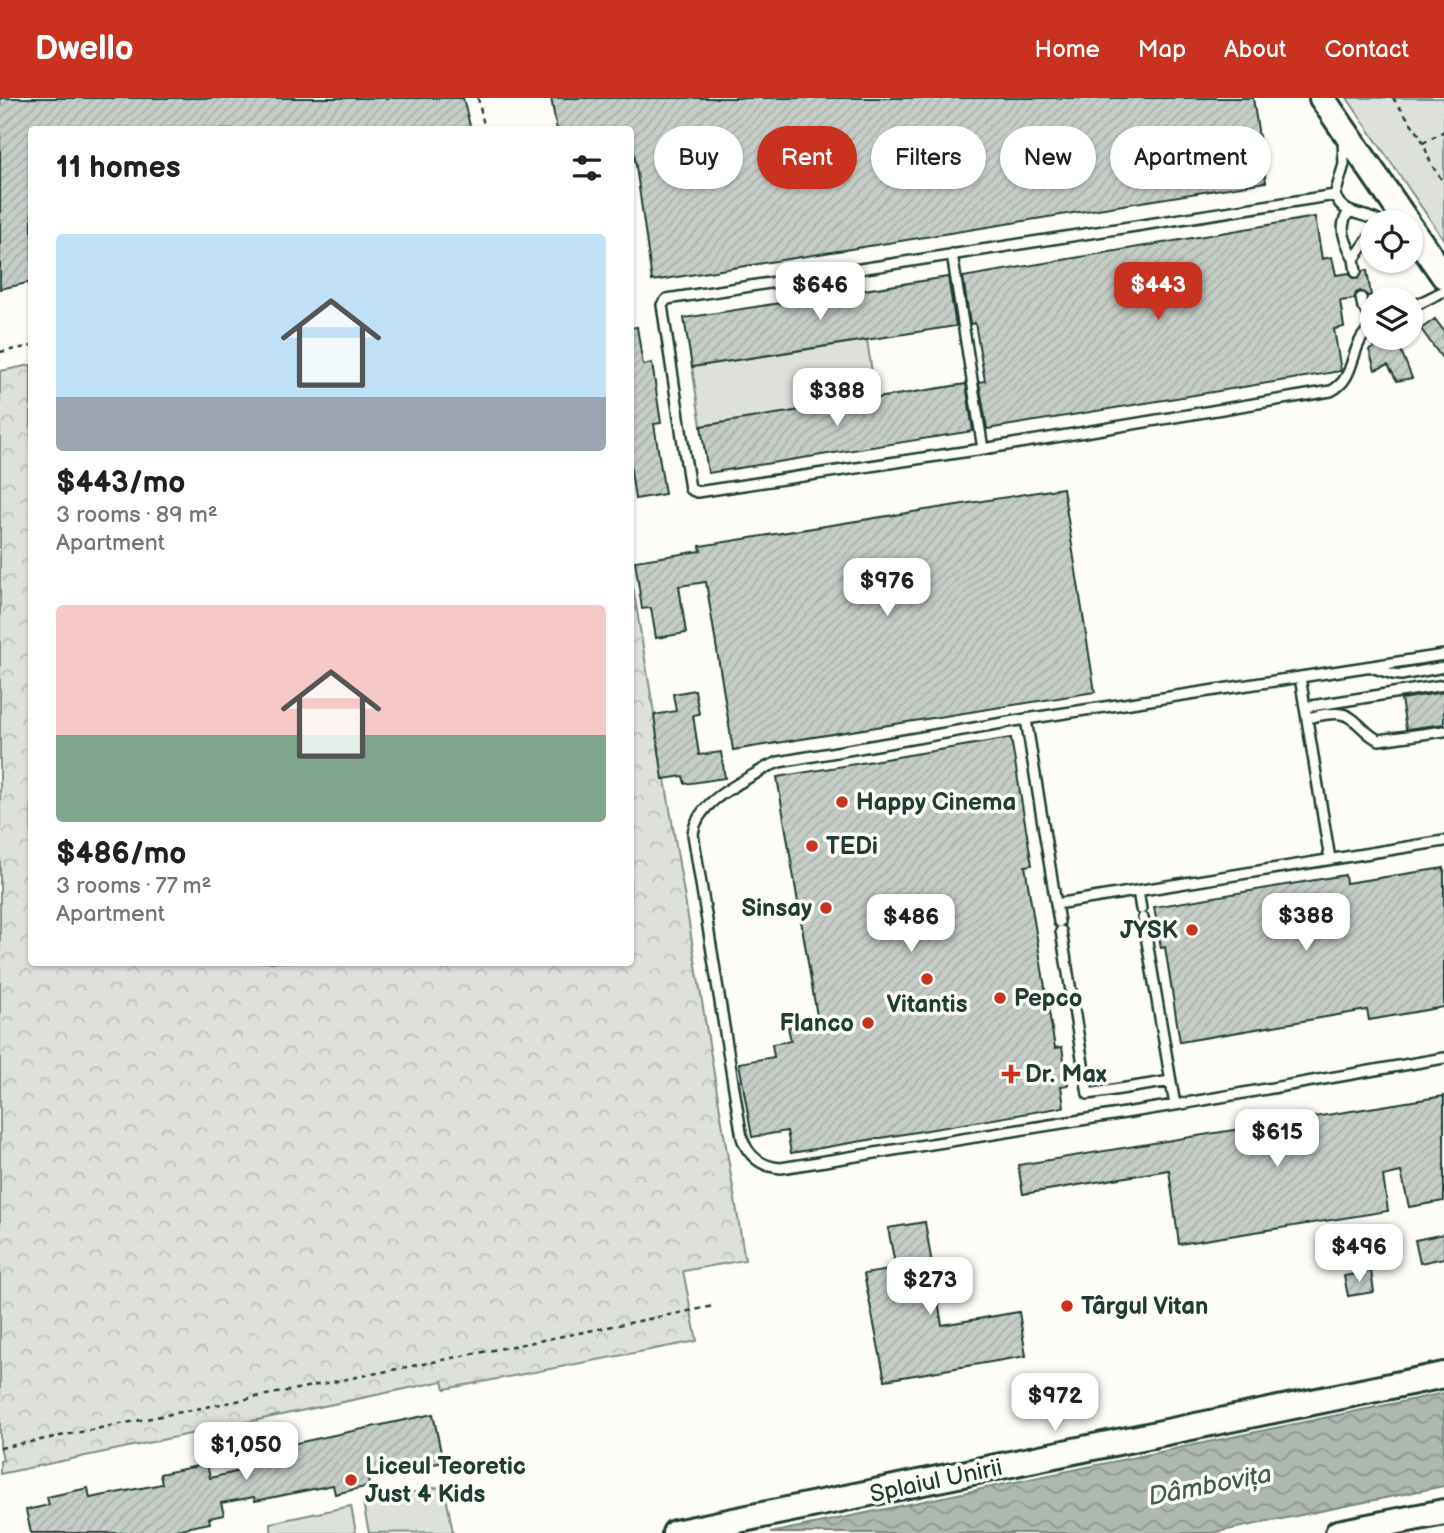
<!DOCTYPE html>
<meta charset="utf-8">
<style>
:root{--surface:#fff;--page:#f2f2f2;--text:#202124;--muted:#757577;--accent:#c8321e}
body{margin:0;font-family:"Balsamiq Sans",sans-serif;background:var(--page);color:var(--text);height:100vh;display:flex;flex-direction:column;font-size:26px;white-space:nowrap}
*{box-sizing:border-box;margin:0}
p{font-size:23px;color:var(--muted)}
.icon{flex:none;width:38px;height:38px;fill:none;stroke:currentColor;stroke-width:2;stroke-linecap:round;stroke-linejoin:round}
.map{position:relative;flex:1;overflow:hidden}
.details{position:absolute;left:28px;top:28px;width:606px;height:840px;display:flex;flex-direction:column;background:var(--surface);border-radius:7px;box-shadow:0 2px 5px #0004}
.details>*{flex:none}
.guide{position:absolute;left:654px;top:28px;width:665px;height:63px;display:flex;gap:14px}
.tools{position:absolute;left:1360px;top:112px;display:grid;gap:14px}
.tools a{display:grid;place-items:center;width:63px;height:63px;border-radius:50%;background:var(--surface);box-shadow:0 2px 5px #0004;font-size:35px}
.price{position:absolute;translate:-50% -60px;padding:0 16px;border-radius:14px;background:#fff;color:#222;font-size:23px;line-height:46px;filter:drop-shadow(0 2px 4px #0008)}
.price::after{content:'';position:absolute;left:50%;top:42px;width:21px;height:16px;margin-left:-10px;background:inherit;clip-path:polygon(0 0,100% 0,50% 100%)}
.price.active{background:var(--accent);color:#fff}
ul{padding:0;list-style:none}
li{display:grid;align-content:center;gap:14px;height:371px;padding:0 28px}
li span{display:grid;place-items:center;height:217px;border-radius:7px;color:#555}
li>.icon{margin-inline-start:auto}
span .icon{width:126px;height:126px;fill:#fffc;stroke-width:1}
li b{font-size:30px}
h2{display:flex;justify-content:space-between;align-items:center;height:84px;padding:0 28px;font-size:30px}
.tag{padding:0 24px;border-radius:32px;background:var(--surface);box-shadow:0 2px 5px #0004;font-size:24px;line-height:63px}
.tag.active{background:var(--accent);color:#fff}
header{display:flex;align-items:center;gap:42px;box-sizing:border-box;height:98px;padding:0 35px;background:var(--accent);color:#fff}
header strong{font-size:33px}
nav{display:flex;gap:38px;margin-inline-start:auto;font-size:24px}
.map>svg:first-child{display:block}
.green{fill:#dde0db;stroke:#7e8e88;stroke-width:2}
.forest{fill:url(#forest-crowns);stroke:#7e8e88;stroke-width:2}
.water{fill:url(#water-waves);stroke:#75877f;stroke-width:2}
.building{fill:url(#building-hatch);stroke:#1f3d34;stroke-width:2}
.lines{fill:none;stroke-linecap:round;stroke-linejoin:round}
.lane-casing{stroke:#1f3d34;stroke-width:14}
.secondary-casing{stroke:#1f3d34;stroke-width:30}
.path{stroke:#1f3d34;stroke-width:2.5;stroke-dasharray:5 5;stroke-linecap:butt}
.lane{stroke:#fdfcf7;stroke-width:9}
.secondary{stroke:#fdfcf7;stroke-width:24}
.poi-dot{fill:#c8321e;stroke:#fdfcf7;stroke-width:2.5}
.labels{text-anchor:middle;dominant-baseline:central;stroke-width:7;stroke-linejoin:round;paint-order:stroke}
.poi-label{font-size:24px;font-weight:bold;fill:#1f3d34;stroke:#fdfcf7;text-anchor:start}
.street-label{font-size:24px;fill:#1f3d34;stroke:#fdfcf7}
.water-label{font-size:26px;font-style:italic;fill:#435c53;stroke:#fdfcf7}
</style>
<header>
<strong>Dwello</strong>
<nav><a>Home</a><a>Map</a><a>About</a><a>Contact</a></nav>
</header>
<div class="map">
<svg width="1444" height="1435" viewBox="0 0 1444 1435">
<defs>
<pattern id="forest-crowns" width="20" height="18" patternUnits="userSpaceOnUse" patternTransform="scale(1.75)"><rect width="20" height="18" fill="#dde0db"/><path d="M2 6a3 3 0 1 1 6 0M12 15a3 3 0 1 1 6 0" fill="none" stroke="#bdc1bd"/></pattern>
<pattern id="water-waves" width="16" height="10" patternUnits="userSpaceOnUse" patternTransform="scale(1.75)"><rect width="16" height="10" fill="#aeb8b1"/><path d="M0 5q4-4 8 0t8 0" fill="none" stroke="#8d9791"/></pattern>
<pattern id="building-hatch" width="6" height="6" patternUnits="userSpaceOnUse" patternTransform="scale(1.75)"><rect width="6" height="6" fill="#c6cdc7"/><path d="M-1 1l2-2M0 6l6-6M5 7l2-2" fill="none" stroke="#aab1ac"/></pattern>
</defs>
<rect width="100%" height="100%" fill="#fdfcf7"/>
<filter id="ink" filterUnits="userSpaceOnUse"><feTurbulence type="fractalNoise" baseFrequency=".0143" numOctaves="2"/><feDisplacementMap in="SourceGraphic" scale="14" xChannelSelector="R" yChannelSelector="G"/><feConvolveMatrix kernelMatrix="1 2 1 2 8 2 1 2 1" color-interpolation-filters="sRGB"/></filter>
<g filter="url(#ink)">
<path class="green" d="M1347 0H1444V142Z
M867 242 876 300 701 328 692 269Z
M444 1388 453 1434 369 1435 363 1405Z
M351 1408 356 1435H272L270 1425Z"/>
<path class="forest" d="M31 267 32 864H630V471L745 1162 683 1173 697 1243 445 1291 443 1283 0 1376V1363L3 1362 0 1348V273Z"/>
<path class="water" d="M1444 1295V1388L1212 1435H770Z"/>
<path class="building" d="M0 0H463L471 32H32V184L0 191Z
M551 0H1253L1266 84 652 183 631 32H557Z
M1315 119 1322 161 1332 159 1336 177 1349 175 1353 180 1358 181 1363 173 1367 172 1371 198H1368L1360 193 1356 195 1354 201 1340 203 1344 229 1334 231 1341 273 987 331 979 284 985 283 975 225 970 226 963 179Z
M948 179 956 228 692 269 684 220Z
M1435 221 1444 233V263L1421 231Z
M637 229 643 267 652 265 661 325 654 326 665 396 635 401 630 366V230Z
M1396 240 1412 280 1397 283 1388 267 1375 272 1369 252Z
M966 286 973 333 708 375 701 328Z
M1063 390 1095 594 733 652 706 484 679 488 686 535 656 540 651 510 642 511 635 463 701 453 700 448Z
M695 592 699 616 693 617 699 657 721 654 725 680 685 686 683 678 663 681 654 617 676 613 673 596Z
M1444 594V626L1406 631 1401 601Z
M1011 640 1032 767 1025 768 1055 950 1062 949 1068 987 1061 988 1064 1009 791 1055 787 1033 752 1039 739 965 774 959 772 946 791 943 788 929 818 924 777 679Z
M1444 770V909L1369 922 1367 912 1180 944 1165 849 1161 850 1154 809 1345 777 1346 785Z
M1444 998V1103L1409 1109 1401 1074 1383 1078 1388 1113 1179 1146 1169 1072 1023 1096 1018 1067Z
M925 1124 942 1227 1019 1214 1026 1258 885 1282 864 1176 896 1171 888 1130Z
M1444 1136V1160L1420 1165 1415 1142Z
M1392 1145 1396 1167 1363 1172 1359 1151Z
M1371 1173 1374 1194 1348 1198 1344 1178Z
M433 1316 443 1364 368 1380 369 1388 335 1396 333 1387 255 1403 254 1399 221 1405 224 1417 209 1420 210 1425 161 1435H31L26 1412 49 1407 47 1399 88 1390 90 1400 162 1386 160 1376 207 1366 210 1380 248 1371 245 1356Z"/>
<g class="lines">
<defs>
<path id="lane" d="M1335 97 1344 66 1343 42
M1349 114C1337 129 1346 145 1354 161
M952 156 983 351
M1356 174 1354 161 1372 136
M1361 200 1363 209 1372 221
M1410 210 1444 193
M1372 229C1348 246 1358 280 1331 293L983 351 697 394 690 391 662 207 667 201 1335 97C1343 118 1361 114 1378 123
M1444 557 1026 621 779 664 767 669C741 685 697 703 693 736L742 1040C748 1058 762 1069 781 1070L1175 1007 1444 960
M1371 569 1393 576 1401 577 1444 569
M1300 579 1330 761
M1305 609 1444 587
M1307 620C1317 618 1331 614 1341 616 1356 618 1365 637 1379 642L1444 633
M1026 621 1056 806 1444 743
M1138 793 1141 811
M1056 806 1059 824
M1143 820 1175 1007
M1061 833 1088 996 1171 983"/>
<path id="secondary" d="M1322 0 1407 124
M1410 129 1444 178
M675 1435 1444 1277
M1338 1435 1444 1414"/>
</defs>
<use href="#lane" class="lane-casing"/>
<use href="#secondary" class="secondary-casing"/>
<path class="path" d="M478 0 485 32
M1393 0 1421 39 1431 66 1444 85
M1423 45 1444 33
M0 254 32 248
M0 1350 714 1208"/>
<use href="#lane" class="lane"/>
<use href="#secondary" class="secondary"/>
</g>
</g>
<g class="poi-dot">
<circle cx="842" cy="704" r="7"/>
<circle cx="812" cy="748" r="7"/>
<circle cx="826" cy="810" r="7"/>
<circle cx="1192" cy="832" r="7"/>
<circle cx="927" cy="881" r="7"/>
<circle cx="1000" cy="900" r="7"/>
<circle cx="868" cy="925" r="7"/>
<path d="M1007.5 965.5h7v7h7v7h-7v7h-7v-7h-7v-7h7z"/>
<circle cx="1067" cy="1208" r="7"/>
<circle cx="351" cy="1382" r="7"/>
</g>
<g class="labels">
<g class="poi-label">
<text x="856" y="704">Happy Cinema</text>
<text x="826" y="748">TEDi</text>
<text x="812" y="810" text-anchor="end">Sinsay</text>
<text x="1178" y="832" text-anchor="end">JYSK</text>
<text x="1014" y="900">Pepco</text>
<text x="927" y="906" text-anchor="middle">Vitantis</text>
<text x="854" y="925" text-anchor="end">Flanco</text>
<text x="1025" y="976">Dr. Max</text>
<text x="1081" y="1208">Târgul Vitan</text>
<text x="365" y="1368">Liceul Teoretic<tspan x="365" dy="28">Just 4 Kids</tspan></text>
</g>
<g class="street-label">
<text transform="translate(936 1383) rotate(-12)">Splaiul Unirii</text>
</g>
<g class="water-label">
<text transform="translate(1210 1388) rotate(-11)">Dâmbovița</text>
</g>
</g>
</svg>
<div class="tools">
<a><svg class="icon" aria-label="locate" viewBox="0 0 24 24"><circle cx="12" cy="12" r="6"/><path d="M12 2v4M12 18v4M2 12h4M18 12h4"/></svg></a>
<a><svg class="icon" aria-label="layers" viewBox="0 0 24 24"><path d="M12 4l9 5-9 5-9-5zM3 14l9 5 9-5"/></svg></a>
</div>
<b class="price" style="left:820px;top:224px">$646</b>
<b class="price active" style="left:1158px;top:224px">$443</b>
<b class="price" style="left:837px;top:330px">$388</b>
<b class="price" style="left:887px;top:520px">$976</b>
<b class="price" style="left:1306px;top:855px">$388</b>
<b class="price" style="left:911px;top:856px">$486</b>
<b class="price" style="left:1277px;top:1071px">$615</b>
<b class="price" style="left:1359px;top:1186px">$496</b>
<b class="price" style="left:930px;top:1219px">$273</b>
<b class="price" style="left:1055px;top:1335px">$972</b>
<b class="price" style="left:246px;top:1384px">$1,050</b>
<div class="guide">
<a class="tag">Buy</a>
<a class="tag active">Rent</a>
<a class="tag">Filters</a>
<a class="tag">New</a>
<a class="tag">Apartment</a>
</div>
<section class="details">
<h2>11 homes<svg class="icon" aria-label="filters" viewBox="0 0 24 24"><path d="M4 7h16M4 17h16"/><circle cx="9" cy="7" r="2"/><circle cx="15" cy="17" r="2"/></svg></h2>
<ul>
<li><span style="background:linear-gradient(#bfe0f5 75%,#9aa5b1 0)"><svg class="icon" aria-label="home" viewBox="0 0 24 24"><path d="M3 11l9-7 9 7M6 9v11h12V9"/></svg></span><div><b>$443/mo</b><p>3 rooms · 89 m²</p><p>Apartment</p></div></li>
<li><span style="background:linear-gradient(#f6c9c9 60%,#7fa58c 0)"><svg class="icon" aria-label="home" viewBox="0 0 24 24"><path d="M3 11l9-7 9 7M6 9v11h12V9"/></svg></span><div><b>$486/mo</b><p>3 rooms · 77 m²</p><p>Apartment</p></div></li>
</ul>
</section>
</div>
